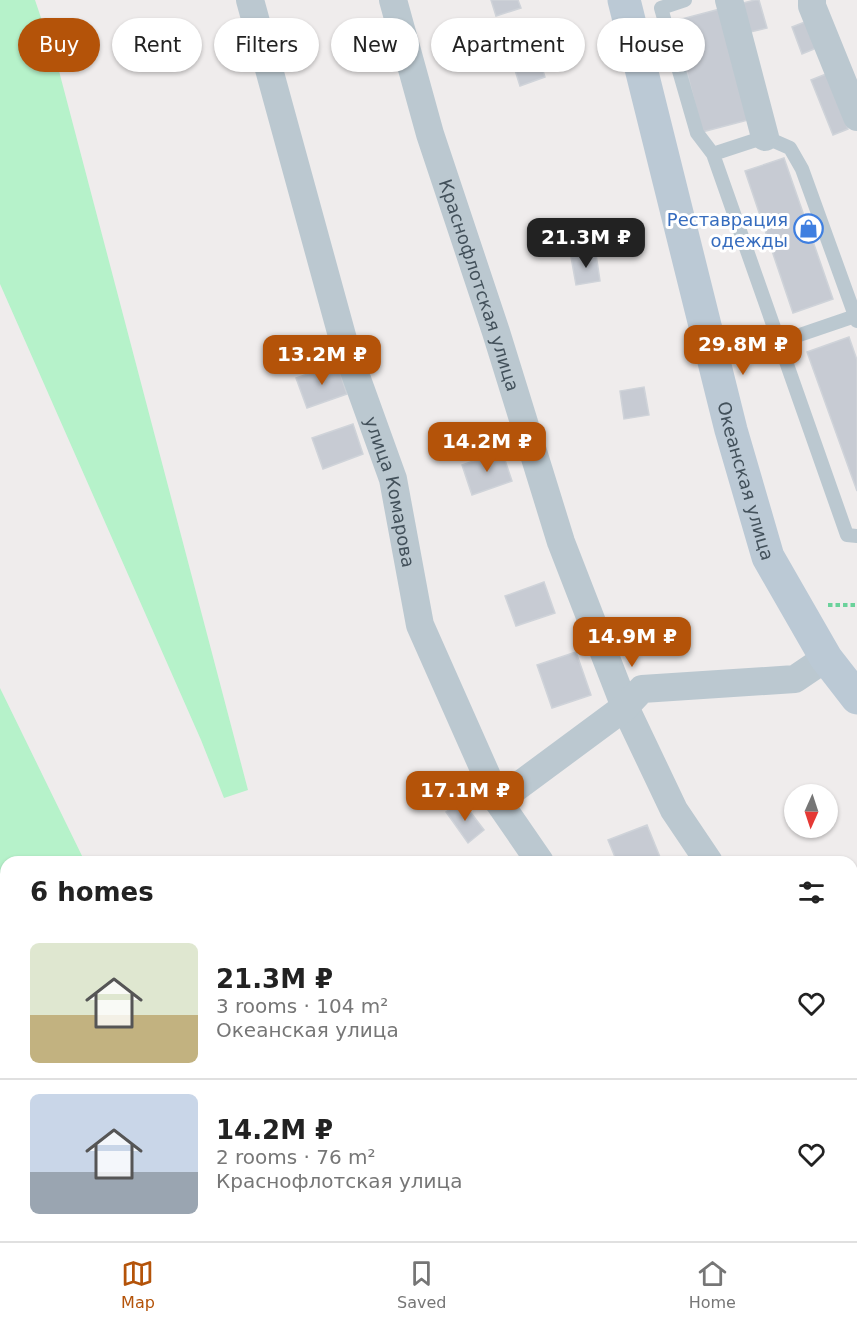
<!DOCTYPE html>
<meta charset="utf-8">
<style>
:root{--surface:#fff;--page:#f6f6f6;--text:#222;--muted:#767676;--line:#e0e0e0;--accent:#b45309}
body{margin:0;font-family:"DejaVu Sans",sans-serif;background:var(--page);color:var(--text);height:100vh;display:flex;flex-direction:column;font-size:22px;white-space:nowrap}
*{box-sizing:border-box;margin:0}
p{font-size:20px;color:var(--muted)}
.icon{flex:none;width:33px;height:33px;fill:none;stroke:currentColor;stroke-width:2;stroke-linecap:round;stroke-linejoin:round}
.map{position:relative;flex:1;overflow:hidden}
.details{position:absolute;left:0px;top:856px;width:858px;height:386px;display:flex;flex-direction:column;background:var(--surface);border-radius:18px 18px 0 0;box-shadow:0 2px 4px #0004}
.details>*{flex:none}
.banner{position:absolute;left:18px;top:18px;width:822px;height:54px;display:flex;gap:12px}
.needle{width:39px;rotate:183deg}
.fabs{position:absolute;left:784px;top:784px;display:grid;gap:12px}
.fabs a{display:grid;place-items:center;width:54px;height:54px;border-radius:50%;background:var(--surface);box-shadow:0 2px 4px #0004;font-size:30px}
.price{position:absolute;translate:-50% -51px;padding:0 14px;border-radius:12px;background:var(--accent);color:#fff;font-size:20px;line-height:39px;filter:drop-shadow(0 2px 3px #0008)}
.price::after{content:'';position:absolute;left:50%;top:36px;width:18px;height:14px;margin-left:-9px;background:inherit;clip-path:polygon(0 0,100% 0,50% 100%)}
.price.selected{background:#222;color:#fff}
ul{padding:0;list-style:none}
li{display:flex;align-items:center;gap:18px;height:150px;padding:0 30px}
li+li{border-top:2px solid var(--line)}
li span{display:grid;place-items:center;flex:none;width:168px;height:120px;border-radius:9px;color:#555}
li>.icon{margin-inline-start:auto}
span .icon{width:72px;height:72px;fill:#fffc;stroke-width:1}
li b{font-size:26px}
h2{display:flex;justify-content:space-between;align-items:center;height:72px;padding:0 30px;font-size:26px}
.tag{padding:0 21px;border-radius:27px;background:var(--surface);box-shadow:0 2px 4px #0004;font-size:21px;line-height:54px}
.tag.selected{background:var(--accent);color:#fff}
.dock{display:flex;justify-content:space-around;align-items:center;height:84px;border-top:2px solid var(--line);background:var(--surface);font-size:16px;color:var(--muted)}
.dock a{display:grid;justify-items:center;gap:3px}
.dock .selected{color:var(--accent)}
.map>svg:first-child{display:block}
.green{fill:#b6f2ca}
.building{fill:#c7cbd3;stroke:#cfd3d9;stroke-width:1.5}
.lines{fill:none;stroke-linecap:round;stroke-linejoin:round}
.path{stroke:#6bd29b;stroke-width:4;stroke-dasharray:4.5 3;stroke-linecap:butt}
.service{stroke:#bbc8d0;stroke-width:14}
.minor{stroke:#bbc8d0;stroke-width:28}
.secondary{stroke:#bbc9d5;stroke-width:33}
.labels{text-anchor:middle;dominant-baseline:central;stroke-width:6;stroke-linejoin:round;paint-order:stroke}
.shop-label{font-size:18px;fill:#366cbe;stroke:#fff;text-anchor:end}
.street-label{font-size:18px;fill:#43515b;stroke:#fff}
</style>
<div class="map">
<svg width="857" height="1241" viewBox="0 0 857 1241">
<rect width="100%" height="100%" fill="#efecec"/>
<path class="green" d="M0 0H35L59 71 248 790 224 798 201 740 0 284Z
M0 688 85 862H6V901L0 902Z
M55 1236H183L189 1241H55Z"/>
<path class="building" d="M491 0H518L521 8 496 16Z
M755 0H759L767 28 750 32 743 3Z
M720 9 748 120 702 132 674 21Z
M810 20 821 46 802 54 792 27Z
M533 40 545 77 520 86 508 48Z
M826 74 848 129 833 135 811 80Z
M784 158 833 299 793 313 745 171Z
M596 254 600 281 576 285 571 257Z
M849 337 857 360V491L807 352Z
M337 364 347 394 307 408 296 378Z
M644 387 649 415 624 419 620 391Z
M353 424 363 454 323 469 312 438Z
M502 451 512 481 472 495 462 465Z
M544 582 555 613 516 626 505 596Z
M576 652 591 695 552 708 537 665Z
M462 801 484 830 468 843 446 812Z
M647 825 662 862H617L608 840Z"/>
<g class="lines">
<path class="path" d="M828 605H857"/>
<path class="service" d="M673 50 661 8 685 0
M637 54 673 50 697 133 713 154 847 535 857 536
M713 154 765 137 790 148 802 169 857 321
M779 342 855 316"/>
<g class="minor">
<path id="s1" d="M250 0 344 343 393 479 420 625 498 801 540 862"/>
<path id="s2" d="M393 0 430 134 496 332 561 542 625 707 674 810 709 862"/>
<path d="M729 0 765 137"/>
<path d="M812 0V6L857 117"/>
<path d="M498 801 625 707 642 689 795 679 826 658"/>
<path d="M852 1035 857 1040"/>
</g>
<path class="secondary" id="s3" d="M624 0 731 430 768 557 826 658 857 698"/>
</g>
<defs>
<symbol id="shop-ring" viewBox="-11 -11 22 22"><circle r="9.5" fill="#fff" stroke="#3f7fe0" stroke-width="1.5"/><path d="M-5-2.5h2.3a2.7 3.5 0 0 1 5.4 0H5L5.5 6h-11ZM-1.5-2.5h3a1.5 2.3 0 0 0-3 0Z" fill="#3f7fe0"/></symbol>
</defs>
<g fill-rule="evenodd">
<use href="#shop-ring" x="792" y="212" width="33" height="33"/>
</g>
<g class="labels">
<g class="shop-label">
<text x="788" y="219">Реставрация<tspan x="788" dy="21">одежды</tspan></text>
</g>
<g class="street-label">
<text stroke="none"><textPath href="#s2" startOffset="298">Краснофлотская улица</textPath></text>
<text stroke="none"><textPath href="#s3" startOffset="496">Океанская улица</textPath></text>
<text stroke="none"><textPath href="#s1" startOffset="512">улица Комарова</textPath></text>
</g>
</g>
</svg>
<div class="fabs">
<a><svg class="needle" viewBox="-14 -14 28 28"><path d="M0-13l5 13h-10z" fill="#e53935"/><path d="M0 13l5-13h-10z" fill="#767676"/></svg></a>
</div>
<b class="price selected" style="left:586px;top:269px">21.3M ₽</b>
<b class="price" style="left:743px;top:376px">29.8M ₽</b>
<b class="price" style="left:322px;top:386px">13.2M ₽</b>
<b class="price" style="left:487px;top:473px">14.2M ₽</b>
<b class="price" style="left:632px;top:668px">14.9M ₽</b>
<b class="price" style="left:465px;top:822px">17.1M ₽</b>
<div class="banner">
<a class="tag selected">Buy</a>
<a class="tag">Rent</a>
<a class="tag">Filters</a>
<a class="tag">New</a>
<a class="tag">Apartment</a>
<a class="tag">House</a>
</div>
<section class="details">
<h2>6 homes<svg class="icon" aria-label="filters" viewBox="0 0 24 24"><path d="M4 7h16M4 17h16"/><circle cx="9" cy="7" r="2"/><circle cx="15" cy="17" r="2"/></svg></h2>
<ul>
<li><span style="background:linear-gradient(#dfe7d0 60%,#c2b280 0)"><svg class="icon" aria-label="home" viewBox="0 0 24 24"><path d="M3 11l9-7 9 7M6 9v11h12V9"/></svg></span><div><b>21.3M ₽</b><p>3 rooms · 104 m²</p><p>Океанская улица</p></div><svg class="icon" aria-label="heart" viewBox="0 0 24 24"><path d="M12 20l-8-8c-3-5 5-10 8-4 3-6 11-1 8 4z"/></svg></li>
<li><span style="background:linear-gradient(#c9d6e8 65%,#9aa5b1 0)"><svg class="icon" aria-label="home" viewBox="0 0 24 24"><path d="M3 11l9-7 9 7M6 9v11h12V9"/></svg></span><div><b>14.2M ₽</b><p>2 rooms · 76 m²</p><p>Краснофлотская улица</p></div><svg class="icon" aria-label="heart" viewBox="0 0 24 24"><path d="M12 20l-8-8c-3-5 5-10 8-4 3-6 11-1 8 4z"/></svg></li>
</ul>
</section>
</div>
<nav class="dock">
<a class="selected"><svg class="icon" aria-label="map" viewBox="0 0 24 24"><path d="M3 6l6-2 6 2 6-2v14l-6 2-6-2-6 2zM9 4v14M15 6v14"/></svg>Map</a>
<a><svg class="icon" aria-label="saved" viewBox="0 0 24 24"><path d="M7 4h10v16l-5-4-5 4z"/></svg>Saved</a>
<a><svg class="icon" aria-label="home" viewBox="0 0 24 24"><path d="M3 11l9-7 9 7M6 9v11h12V9"/></svg>Home</a>
</nav>
